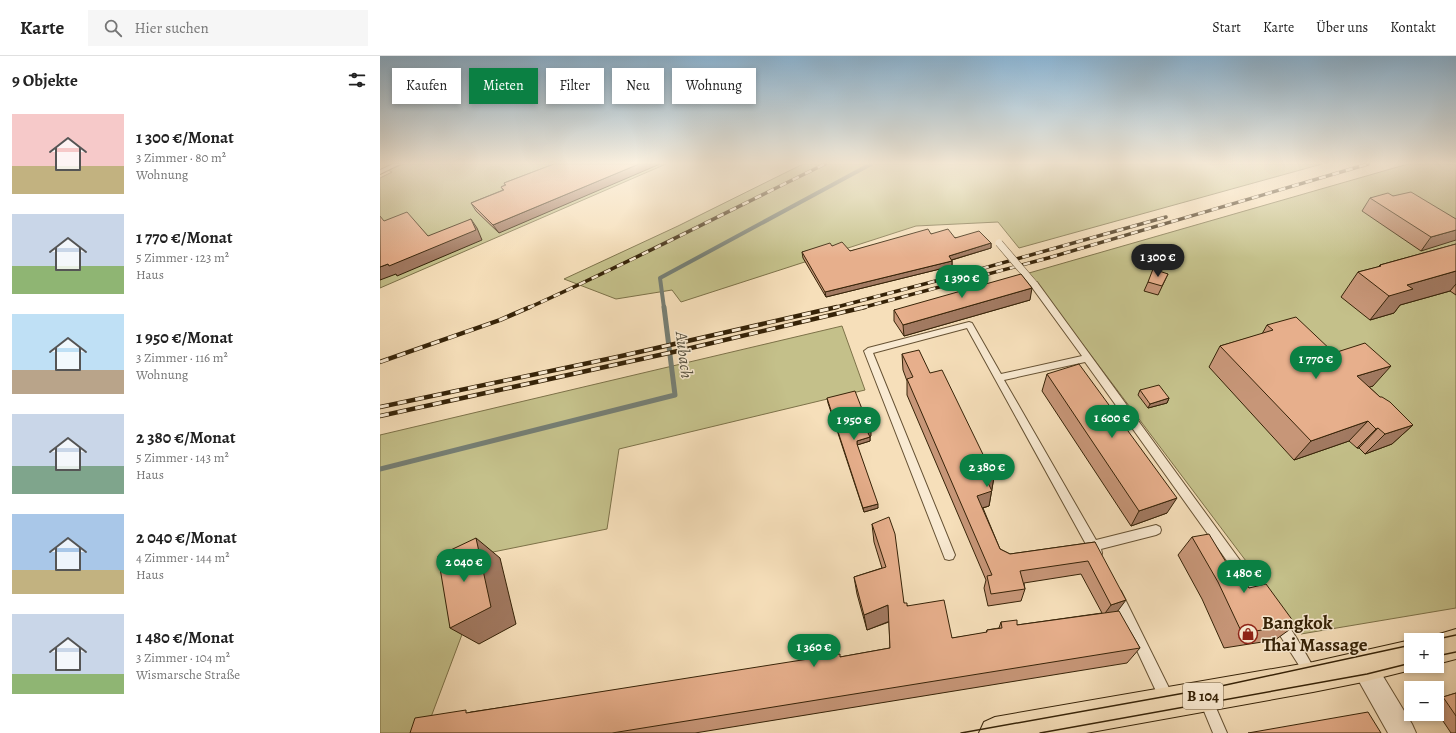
<!DOCTYPE html>
<html lang="de">
<meta charset="utf-8">
<style>
:root{--surface:#fff;--page:#f6f6f6;--text:#222;--muted:#767676;--line:#e0e0e0;--accent:#0b8043}
body{margin:0;font-family:Alegreya,serif;background:var(--page);color:var(--text);height:100vh;display:flex;flex-direction:column;font-size:15px;white-space:nowrap}
*{box-sizing:border-box;margin:0}
p{font-size:13px;color:var(--muted)}
.icon{flex:none;width:22px;height:22px;fill:none;stroke:currentColor;stroke-width:2;stroke-linecap:round;stroke-linejoin:round}
.map{position:relative;flex:1;overflow:hidden}
.side{display:flex;flex-direction:column;background:var(--surface);width:380px}
.side>*{flex:none}
.hud{position:absolute;left:12px;top:12px;width:380px;height:36px;display:flex;gap:8px}
.buttons{position:absolute;left:1024px;top:577px;display:grid;gap:8px}
.buttons a{display:grid;place-items:center;width:40px;height:40px;border-radius:0px;background:var(--surface);box-shadow:0 2px 6px #0003;font-size:20px}
.price{position:absolute;translate:-50% -34px;padding:0 9px;border-radius:14px;background:var(--accent);color:#fff;font-size:13px;line-height:26px;filter:drop-shadow(0 1px 2px #0008)}
.price::after{content:'';position:absolute;left:50%;top:24px;width:12px;height:9px;margin-left:-6px;background:inherit;clip-path:polygon(0 0,100% 0,50% 100%)}
.price.current{background:#222;color:#fff}
ul{padding:0;list-style:none}
li{display:flex;align-items:center;gap:12px;height:100px;padding:0 12px}
li span{display:grid;place-items:center;flex:none;width:112px;height:80px;border-radius:0px;color:#555}
li>.icon{margin-inline-start:auto}
span .icon{width:48px;height:48px;fill:#fffc;stroke-width:1}
li b{font-size:17px}
h2{display:flex;justify-content:space-between;align-items:center;height:48px;padding:0 12px;font-size:17px}
.pill{padding:0 14px;border-radius:0px;background:var(--surface);box-shadow:0 2px 6px #0003;font-size:14px;line-height:36px}
.pill.current{background:var(--accent);color:#fff}
header{display:flex;align-items:center;gap:24px;box-sizing:border-box;height:56px;padding:0 20px;background:var(--surface);border-bottom:1px solid var(--line)}
header strong{font-size:19px}
nav{display:flex;gap:22px;margin-inline-start:auto;font-size:14px}
.search{width:280px;height:36px;background:var(--page);display:flex;align-items:center;gap:10px;box-sizing:border-box;padding:0 14px;border-radius:0px;color:var(--muted);font-size:15px}
main{display:flex;flex:1;min-height:0}
.map>svg:first-child{display:block}
.green{fill:#c4c08a;stroke:#7d7249}
.lines{fill:none;stroke-linecap:round;stroke-linejoin:round}
.stream-far1{stroke:#767e73;stroke-width:4}
.stream{stroke:#767e73;stroke-width:5}
.service-casing{stroke:#665234;stroke-width:2}
.minor-casing{stroke:#665234;stroke-width:2}
.primary-casing{stroke:#362308;stroke-width:2}
.service{fill:#f9ead2;fill-rule:evenodd}
.minor{fill:#f9ead2;fill-rule:evenodd}
.primary{fill:#f6dfba;fill-rule:evenodd}
.tram{stroke:#362308;stroke-width:1.5}
.rail-far1-casing{stroke:#362308;stroke-width:3.5}
.rail-casing{stroke:#362308;stroke-width:4.5}
.rail-far1{stroke:#f9ead2;stroke-width:2.5;stroke-dasharray:7;stroke-linecap:butt}
.rail{stroke:#f9ead2;stroke-width:3;stroke-dasharray:9;stroke-linecap:butt}
.service-bridge-casing{stroke:#665234;stroke-width:8;stroke-linecap:butt}
.service-bridge{stroke:#f9ead2;stroke-width:7}
.wall{fill:#c79678;stroke:#362308}
.shaded-wall{fill:#a27a62;stroke:#362308}
.building{fill:#e7af8c;stroke:#362308}
.labels{text-anchor:middle;dominant-baseline:central;stroke-width:3;stroke-linejoin:round;paint-order:stroke}
.shield{fill:#f9ead2;stroke:#705f45;stroke-width:1}
.shield-label{font-size:15px;font-weight:bold;fill:#362308}
.water-label{font-size:17px;font-style:italic;fill:#56503e;stroke:#f9ead2}
.near-poi-label{font-size:19px;font-weight:bold;fill:#362308;stroke:#f9ead2;text-anchor:start}
</style>
<header>
<strong>Karte</strong>
<div class="search"><svg class="icon" aria-label="search" viewBox="0 0 24 24"><circle cx="10" cy="10" r="6"/><path d="M15 15l6 6"/></svg>Hier suchen</div>
<nav><a>Start</a><a>Karte</a><a>Über uns</a><a>Kontakt</a></nav>
</header>
<main>
<section class="side">
<h2>9 Objekte<svg class="icon" aria-label="filters" viewBox="0 0 24 24"><path d="M4 7h16M4 17h16"/><circle cx="9" cy="7" r="2"/><circle cx="15" cy="17" r="2"/></svg></h2>
<ul>
<li><span style="background:linear-gradient(#f6c9c9 65%,#c2b280 0)"><svg class="icon" aria-label="home" viewBox="0 0 24 24"><path d="M3 11l9-7 9 7M6 9v11h12V9"/></svg></span><div><b>1 300 €/Monat</b><p>3 Zimmer · 80 m²</p><p>Wohnung</p></div></li>
<li><span style="background:linear-gradient(#c9d6e8 65%,#8fb573 0)"><svg class="icon" aria-label="home" viewBox="0 0 24 24"><path d="M3 11l9-7 9 7M6 9v11h12V9"/></svg></span><div><b>1 770 €/Monat</b><p>5 Zimmer · 123 m²</p><p>Haus</p></div></li>
<li><span style="background:linear-gradient(#bfe0f5 70%,#b9a48a 0)"><svg class="icon" aria-label="home" viewBox="0 0 24 24"><path d="M3 11l9-7 9 7M6 9v11h12V9"/></svg></span><div><b>1 950 €/Monat</b><p>3 Zimmer · 116 m²</p><p>Wohnung</p></div></li>
<li><span style="background:linear-gradient(#c9d6e8 65%,#7fa58c 0)"><svg class="icon" aria-label="home" viewBox="0 0 24 24"><path d="M3 11l9-7 9 7M6 9v11h12V9"/></svg></span><div><b>2 380 €/Monat</b><p>5 Zimmer · 143 m²</p><p>Haus</p></div></li>
<li><span style="background:linear-gradient(#a9c7e8 70%,#c2b280 0)"><svg class="icon" aria-label="home" viewBox="0 0 24 24"><path d="M3 11l9-7 9 7M6 9v11h12V9"/></svg></span><div><b>2 040 €/Monat</b><p>4 Zimmer · 144 m²</p><p>Haus</p></div></li>
<li><span style="background:linear-gradient(#c9d6e8 75%,#8fb573 0)"><svg class="icon" aria-label="home" viewBox="0 0 24 24"><path d="M3 11l9-7 9 7M6 9v11h12V9"/></svg></span><div><b>1 480 €/Monat</b><p>3 Zimmer · 104 m²</p><p>Wismarsche Straße</p></div></li>
</ul>
</section>
<div class="map">
<svg width="1076" height="677" viewBox="0 0 1076 677">
<rect width="100%" height="100%" fill="#f6dfba"/>
<filter id="stains"><feTurbulence type="fractalNoise" baseFrequency=".005" numOctaves="4"/><feColorMatrix values="0 0 0 0 .2 0 0 0 0 .09 0 0 0 0 .02 0 0 0 .5 -.17"/></filter>
<radialGradient id="worn" r=".72"><stop offset=".6" stop-color="#630" stop-opacity="0"/><stop offset="1" stop-color="#630" stop-opacity=".3"/></radialGradient>
<path class="green" d="M24 108H286L0 232V122L12 116 8 114Z
M423 108H942L639 192 618 166 536 170 301 246 292 234 236 243 184 223 298 170Z
M1028 108H1076V552L921 578 649 217Z
M462 270 485 334 239 393 227 473 113 496 45 677H0V379Z"/>
<g class="lines">
<path class="stream-far1" d="M284 252 280 222 491 108"/>
<path class="stream" d="M0 413 295 339 284 251"/>
<defs>
<path id="service" d="M13 108H20L0 118V114Z
M651 226H657L883 536 885 540 883 544 879 546 875 544 705 306 624 324 716 484 776 469 780 471 781 474 780 477 776 479 721 493 722 497 721 501 717 502 713 501 587 272 493 297 575 499 573 503 569 504 565 503 484 295 488 292 589 266 592 267 621 318 702 300 651 230Z
M737 533 741 535 792 638 793 643 792 648 787 649 782 648 731 539 733 535Z
M898 560C909 565 928 602 935 614L937 618 935 622 931 624 927 622 894 570 892 566 894 562Z
M825 637 830 638 847 677H833L819 643 820 638Z"/>
<path id="minor" d="M983 599 992 602 1032 668 1036 677H1008L971 611 974 602Z"/>
<path id="primary" d="M1076 573V603L1057 608V584H1046V582Z
M1031 584V610H1041L1031 614 983 626 933 636 706 677H599L604 666 615 661 933 606Z"/>
</defs>
<use href="#service" class="service-casing"/>
<use href="#minor" class="minor-casing"/>
<use href="#primary" class="primary-casing"/>
<use href="#service" class="service"/>
<use href="#minor" class="minor"/>
<use href="#primary" class="primary"/>
<path class="tram" d="M1053 584 1076 579
M1057 600 1076 596
M581 677 827 633 1031 589
M660 677 987 618 1031 607"/>
<defs>
<path id="rail-far1" d="M148 252C249 207 346 156 445 108
M453 252 590 216 786 161
M481 252 668 202 988 108"/>
<path id="rail" d="M0 306 120 264 150 251
M0 351 237 301 457 251
M0 360 298 295 485 251"/>
</defs>
<use href="#rail-far1" class="rail-far1-casing"/>
<use href="#rail" class="rail-casing"/>
<use href="#rail-far1" class="rail-far1"/>
<use href="#rail" class="rail"/>
<defs>
<path id="service-bridge" d="M619 187 654 228"/>
</defs>
<use href="#service-bridge" class="service-bridge-casing"/>
<use href="#service-bridge" class="service-bridge"/>
</g>
<path class="wall" d="M174 108 119 177 96 155 91 147 123 134 121 131 125 129 124 127Z
M1013 140 1076 163 1041 195 982 155 990 142Z
M551 178 611 187V192L572 204V210L446 241 423 202 422 196 452 190 470 195Z
M1076 188V239L1070 235 1020 249 1014 257 990 264 961 241 978 216 998 211 1000 209Z
M788 218 778 239 764 235 768 226Z
M650 244 524 280 514 265V254Z
M887 269 954 297 993 330 989 331 1000 341 1033 369 1012 388 985 398 979 392H977L969 385 914 404 829 311 840 290 882 278Z
M522 298 550 317 614 421 609 450 603 452 620 493 630 498 715 486 738 555 760 592 747 607 315 677H30L91 656 460 601 510 592 509 566 487 574 477 538 474 521 502 512 494 486 492 468 524 547 572 582 606 577 607 574 619 572 621 566 637 569 722 557 701 518 644 527 645 533 641 545 608 550 604 532 606 524 527 339V325L523 314Z
M667 318 787 457 751 470 662 335Z
M760 334 789 342 787 347 768 352 758 339Z
M447 342 491 380 490 381V385L477 389 498 452 484 456 448 347Z
M812 481 855 521 916 569 895 584 844 592 822 543 798 499Z
M1076 637V677H1071L1057 656V643L1063 641Z"/>
<path class="shaded-wall" d="M259 108H280L119 177 113 169Z
M91 163 97 172 102 184 17 220 16 218 0 224V211L8 208Z
M1076 174V184L1041 195 1051 181Z
M611 187V192L568 205 569 200Z
M572 205V210L446 241 445 236Z
M1076 215V228L1070 235 1020 249 1014 257 990 264 1009 240 1027 229Z
M652 232 650 244 524 280 523 269Z
M1011 310 993 330 960 341 977 320Z
M789 342 787 347 768 352 770 348Z
M988 365 969 385 914 404 931 385Z
M1033 369 1012 388 985 398 1005 378Z
M998 372 979 392H977L996 373Z
M491 376V380L489 381 488 377Z
M490 381V385L477 389V385Z
M614 421 609 450 595 454 597 440 606 423Z
M797 442 787 457 751 470 759 455Z
M498 448V452L484 456 483 452Z
M96 482 120 502 136 568 99 588 70 572Z
M746 544 737 556 723 560 731 549Z
M508 549 510 565 487 574 484 559Z"/>
<path class="building" d="M174 108H259L113 169 91 147 124 134 121 131 126 129 124 127Z
M1031 136 1076 163V174L1051 181 990 142 1008 137 1013 140Z
M27 156 48 180 91 163 96 174 9 210 8 208 0 211V160L4 165Z
M548 173 551 178 568 173 575 182 599 175 611 187 569 200 572 205 445 236 422 196 450 187 452 190 462 186 470 195Z
M1076 188V215L1027 229 1033 233 1009 240 978 216 1001 210 1000 209Z
M773 213 788 218 782 230 768 226Z
M641 218 652 232 523 269 514 254Z
M916 261 954 297 985 287 1011 310 977 320 1000 341H1002L1010 346 1033 369 1005 378 998 372 996 373 988 365 931 385 840 290 893 274 887 269Z
M539 294 550 317 562 314 614 421 606 423 612 435 597 440 620 493 630 498 715 486 746 544 731 549 708 505 640 515 645 533 611 538 607 520 612 519 527 323 533 321 522 298Z
M699 308 797 442 759 455 667 318Z
M779 329 789 342 770 348 760 334Z
M475 335 491 376 488 377 490 381 477 385V388L498 448 483 452 447 342Z
M509 461 515 478 524 547H527V550L564 544 572 582 607 576V574L622 572 621 566 637 564V569L739 555 760 592 232 677H30L35 662 86 654V657L460 598V601L510 592 508 549 484 559 474 521 506 511 492 468Z
M829 478 855 521 862 520 869 532 886 528 916 569 862 577 838 526 812 481Z
M96 482 111 551 70 572 58 500Z
M1076 637V660L1063 641Z
M988 656 1001 677H868Z"/>
<linearGradient id="sky" x2="0" y2="1"><stop stop-color="#8bb6d6"/><stop offset="0.53" stop-color="#fbf1e0"/><stop offset="1" stop-color="#fbf1e0" stop-opacity="0"/></linearGradient>
<rect width="1076" height="202" fill="url(#sky)"/>
<defs>
<symbol id="shop-ring" viewBox="-11 -11 22 22"><circle r="9.5" fill="#f9ead2" stroke="#8f2418" stroke-width="1.5"/><path d="M-5-2.5h2.3a2.7 3.5 0 0 1 5.4 0H5L5.5 6h-11ZM-1.5-2.5h3a1.5 2.3 0 0 0-3 0Z" fill="#8f2418"/></symbol>
</defs>
<g fill-rule="evenodd">
<use href="#shop-ring" x="857" y="567" width="22" height="22"/>
</g>
<g class="labels">
<rect class="shield" x="803" y="627" width="40" height="26" rx="3"/>
<g class="shield-label">
<text x="823" y="640">B 104</text>
</g>
<g class="water-label">
<text transform="translate(304 299) rotate(83)">Aubach</text>
</g>
<g class="near-poi-label">
<text x="882" y="567">Bangkok<tspan x="882" dy="22">Thai Massage</tspan></text>
</g>
</g>
<rect width="100%" height="100%" filter="url(#stains)"/>
<rect width="100%" height="100%" fill="url(#worn)"/>
</svg>
<div class="buttons">
<a>+</a>
<a>−</a>
</div>
<b class="price current" style="left:778px;top:222px">1 300 €</b>
<b class="price" style="left:582px;top:243px">1 390 €</b>
<b class="price" style="left:936px;top:324px">1 770 €</b>
<b class="price" style="left:732px;top:383px">1 600 €</b>
<b class="price" style="left:474px;top:385px">1 950 €</b>
<b class="price" style="left:607px;top:432px">2 380 €</b>
<b class="price" style="left:84px;top:527px">2 040 €</b>
<b class="price" style="left:864px;top:538px">1 480 €</b>
<b class="price" style="left:434px;top:612px">1 360 €</b>
<div class="hud">
<a class="pill">Kaufen</a>
<a class="pill current">Mieten</a>
<a class="pill">Filter</a>
<a class="pill">Neu</a>
<a class="pill">Wohnung</a>
</div>
</div>
</main>
